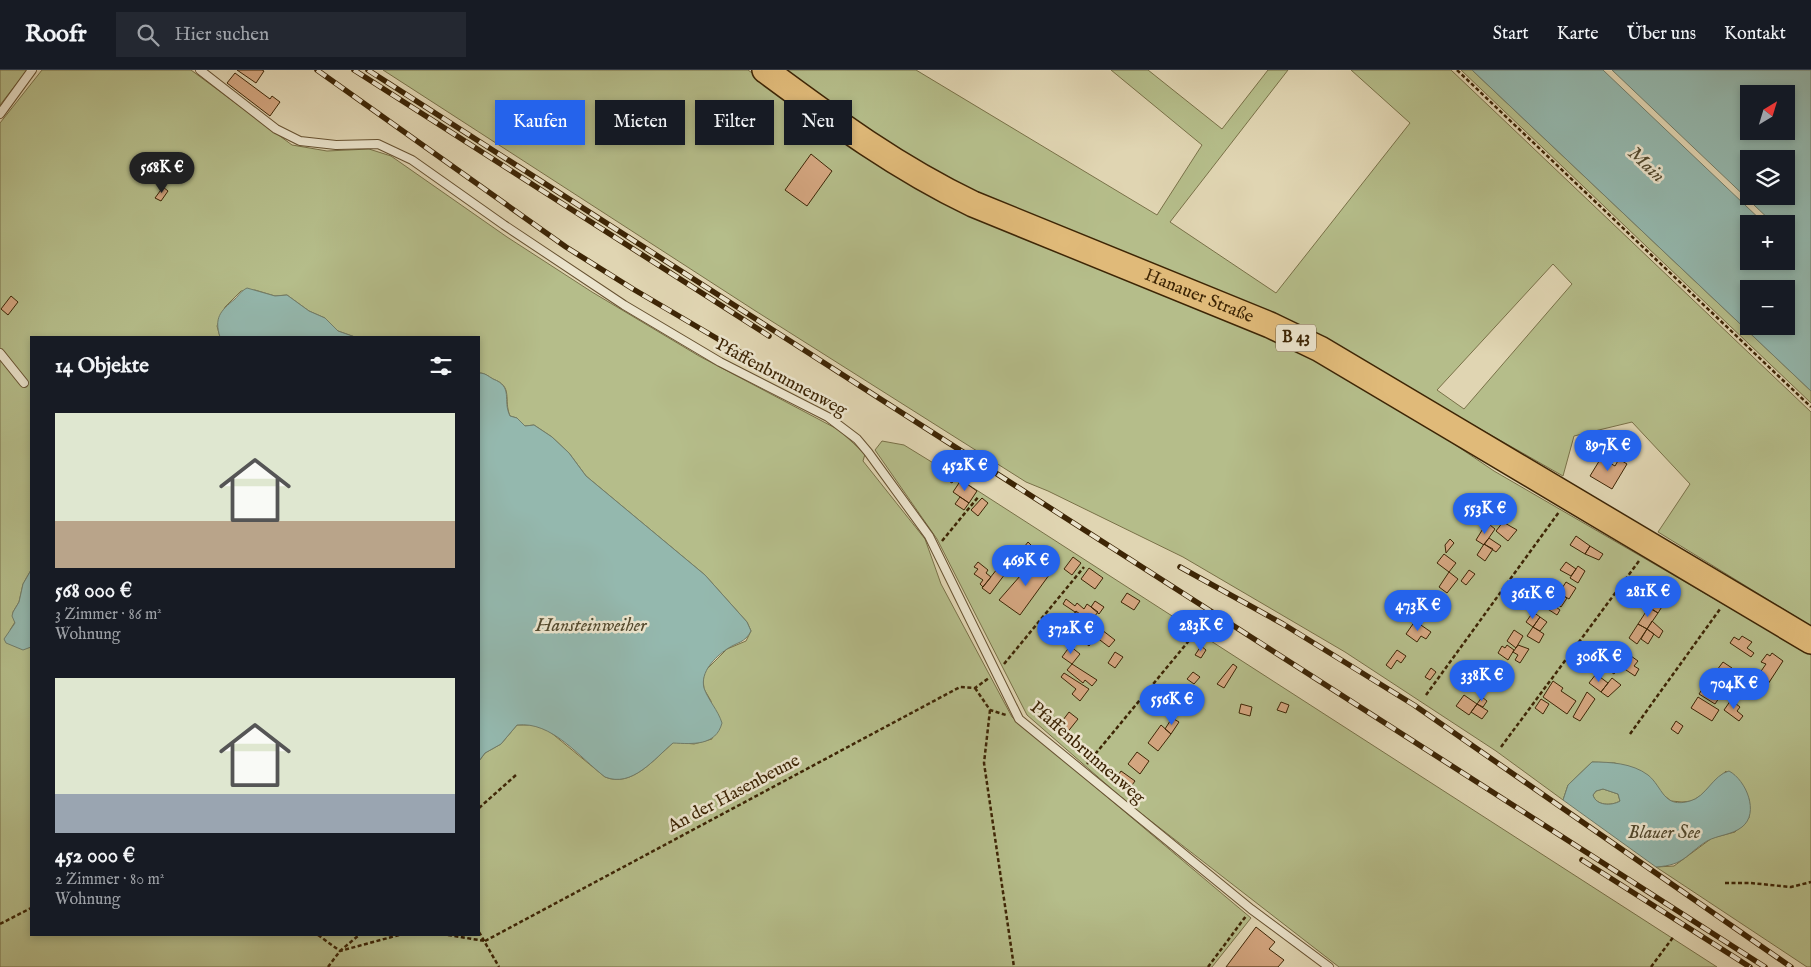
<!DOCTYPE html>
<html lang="de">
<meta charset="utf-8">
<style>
:root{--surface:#171b24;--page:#242831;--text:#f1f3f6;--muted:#9ea1a6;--line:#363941;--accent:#2563eb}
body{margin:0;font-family:"IM FELL English",serif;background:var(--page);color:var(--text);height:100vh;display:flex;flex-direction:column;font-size:19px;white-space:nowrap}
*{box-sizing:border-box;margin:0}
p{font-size:16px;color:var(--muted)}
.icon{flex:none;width:28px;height:28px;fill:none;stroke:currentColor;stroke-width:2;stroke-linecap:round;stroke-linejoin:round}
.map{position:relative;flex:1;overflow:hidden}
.panel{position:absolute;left:30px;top:266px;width:450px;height:600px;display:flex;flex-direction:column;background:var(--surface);border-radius:0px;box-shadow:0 2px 8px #0003}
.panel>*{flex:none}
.guide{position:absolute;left:495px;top:30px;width:475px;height:45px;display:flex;gap:10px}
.needle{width:32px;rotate:38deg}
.buttons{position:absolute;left:1740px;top:15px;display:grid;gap:10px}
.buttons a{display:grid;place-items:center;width:55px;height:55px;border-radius:0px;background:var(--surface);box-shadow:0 2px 8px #0003;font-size:25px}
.price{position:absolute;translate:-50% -42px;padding:0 11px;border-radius:18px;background:var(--accent);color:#fff;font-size:16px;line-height:32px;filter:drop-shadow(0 1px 2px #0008)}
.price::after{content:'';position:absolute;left:50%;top:30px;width:15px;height:11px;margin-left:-8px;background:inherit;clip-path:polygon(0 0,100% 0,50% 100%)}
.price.active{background:#222;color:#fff}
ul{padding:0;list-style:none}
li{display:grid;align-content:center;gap:10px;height:265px;padding:0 25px}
li span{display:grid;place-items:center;height:155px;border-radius:0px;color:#555}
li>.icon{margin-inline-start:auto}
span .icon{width:90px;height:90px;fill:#fffc;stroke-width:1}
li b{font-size:21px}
h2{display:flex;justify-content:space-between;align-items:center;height:60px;padding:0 25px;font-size:21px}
.tag{padding:0 18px;border-radius:0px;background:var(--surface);box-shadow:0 2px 8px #0003;font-size:18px;line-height:45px}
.tag.active{background:var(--accent);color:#fff}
header{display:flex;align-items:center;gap:30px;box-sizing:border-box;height:70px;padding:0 25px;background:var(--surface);border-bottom:1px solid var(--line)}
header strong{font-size:24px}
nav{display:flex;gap:28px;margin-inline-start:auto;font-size:18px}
.search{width:350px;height:45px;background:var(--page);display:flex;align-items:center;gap:12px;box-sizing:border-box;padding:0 18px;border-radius:0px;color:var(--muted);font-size:19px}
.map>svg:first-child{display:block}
.green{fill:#b5bd8a;stroke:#797148;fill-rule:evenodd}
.water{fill:#94b8ae;stroke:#717d6a;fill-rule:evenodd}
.building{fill:#d4a680;stroke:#3d2505}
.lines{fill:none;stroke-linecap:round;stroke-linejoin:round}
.service-casing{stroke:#665130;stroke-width:10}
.primary-casing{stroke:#3d2505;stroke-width:28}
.path{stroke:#3d2505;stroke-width:2.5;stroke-dasharray:4 2.5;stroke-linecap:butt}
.service{stroke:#ebe4cd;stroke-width:8}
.primary{stroke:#e0ba79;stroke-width:25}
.rail-casing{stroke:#3d2505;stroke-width:5.5}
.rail{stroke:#ebe4cd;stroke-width:4;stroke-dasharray:11;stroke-linecap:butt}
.labels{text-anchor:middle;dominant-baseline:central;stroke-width:5;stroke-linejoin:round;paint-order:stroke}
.shield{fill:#ebe4cd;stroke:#715e41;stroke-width:1}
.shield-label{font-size:16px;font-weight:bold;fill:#3d2505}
.street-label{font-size:18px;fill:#3d2505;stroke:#ebe4cd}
.water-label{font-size:19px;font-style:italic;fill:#534a2f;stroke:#ebe4cd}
</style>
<header>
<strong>Roofr</strong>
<div class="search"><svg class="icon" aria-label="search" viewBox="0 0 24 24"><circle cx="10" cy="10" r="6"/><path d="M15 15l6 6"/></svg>Hier suchen</div>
<nav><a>Start</a><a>Karte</a><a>Über uns</a><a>Kontakt</a></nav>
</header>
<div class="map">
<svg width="1811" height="897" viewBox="0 0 1811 897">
<rect width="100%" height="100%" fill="#e0d5b2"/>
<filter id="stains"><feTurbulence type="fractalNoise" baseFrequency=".004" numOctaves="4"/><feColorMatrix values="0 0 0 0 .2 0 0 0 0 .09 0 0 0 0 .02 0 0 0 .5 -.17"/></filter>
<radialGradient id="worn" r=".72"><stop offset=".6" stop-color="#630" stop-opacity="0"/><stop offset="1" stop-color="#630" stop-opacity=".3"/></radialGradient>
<path class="green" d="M0 0H27L0 35Z
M42 0H191L292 75 327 81 369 79 391 86 507 167 592 222 699 286 839 360 865 384 863 391 925 469 941 514 1012 647 1251 848 1212 897H0V53ZM255 220 275 226 287 225 309 241 325 248 338 261 355 267 479 268V303C485 303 488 306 493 309 514 317 503 329 510 346L517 348 525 356 534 355 552 367 569 383 586 406 705 505 747 552 751 561 746 571 727 579 705 601 703 609 704 619 711 631 712 669 694 674 674 672C654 689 632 718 605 707L549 661 538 655H517L501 674 485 683 479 691V865H31V577H27L10 560 15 552 13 542 19 532 23 514 31 500V268L220 267 217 256 225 237 241 221Z
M383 0H748L843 69 975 146 1087 194 1272 267 1338 302 1423 353 1494 401 1811 585V897H1807L1656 797 1674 796 1712 768 1735 762 1749 748V729L1726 701 1700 726 1692 731 1682 732 1671 731 1660 722 1655 713 1615 693 1592 692 1568 715 1563 730 1496 681 1345 582 1183 487 1048 421 1026 412 754 240Z
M783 0H916L1157 145 1202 75 1111 0H1148L1222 59 1268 0H1288L1170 152 1276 223 1410 53 1351 0H1451L1811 342V556L1658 462 1690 414 1632 352 1574 366 1563 406 1278 244 1140 191 938 105 886 74ZM1553 194 1572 214 1464 339 1437 320Z
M1461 0H1472L1811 321V333Z
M882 371 904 375 961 410 1717 897H1339L1129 734 1027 645 937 469 875 380Z
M1603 719 1618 724 1620 731C1612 736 1596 736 1593 725L1596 721Z"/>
<path class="water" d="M1472 0H1603L1765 154H1749V191H1786V173L1790 170 1786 165V154H1774L1612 0H1811V321ZM1749 24H1786V61H1749ZM1749 89H1786V126H1749ZM1749 219H1786V256H1749Z
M247 218 275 226 287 225 309 241 325 248 338 261 355 267H220C214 248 220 241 235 229 239 225 241 221 247 218Z
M479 303C485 303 488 306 493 309 514 317 502 330 510 346L517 348 525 356 534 355 552 367 569 383 586 406 705 505 747 552 751 561C745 573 737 572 727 579 715 587 700 602 704 618 708 630 718 640 722 653 716 676 693 674 673 673 654 689 632 718 605 707 579 687 552 651 517 655L501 674 485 683 479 691Z
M31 500V577L23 580 6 573 4 569 15 553 12 546 13 542 19 532 23 514Z
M1592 692C1610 692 1632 693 1648 705 1663 717 1663 739 1690 731 1706 727 1713 705 1729 701 1746 710 1760 743 1742 757 1732 765 1718 765 1707 771 1685 785 1685 795 1656 797L1563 730 1568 715ZM1603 719 1618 724 1620 731C1612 736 1596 736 1593 725L1596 721Z"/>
<path class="building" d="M237 0H262L264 1 256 13Z
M235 3 270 29 272 26 280 32 270 46 227 13Z
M811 84 832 101 807 136 785 120Z
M163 117 168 121 161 131 155 128Z
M11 226 18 232 8 245 1 239Z
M1601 388 1615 396 1619 389 1627 394 1612 419 1590 406Z
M947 401 956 407 952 413 942 407Z
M961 410 977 421 969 433 953 422Z
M960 427 969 433 964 440 955 434Z
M982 428 988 433 978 446 971 440Z
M1503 452 1517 460 1508 471 1496 461Z
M1490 455 1495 459 1484 475 1476 470 1484 457 1487 459Z
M1576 466 1590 476 1585 484 1570 475Z
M1489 468 1501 476 1496 482 1484 474Z
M1450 469 1454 473 1446 483 1445 475Z
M1028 472 1033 477 1019 494 1014 490Z
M1484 474 1493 479 1485 491 1477 485Z
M1590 476 1603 484 1599 490 1585 484Z
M1444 484 1456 493 1449 502 1437 493Z
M1073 487 1081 493 1072 505 1064 499Z
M1035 489 1052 501 1020 545 999 530Z
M978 492 988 500 986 503 991 507 983 517 980 514 983 510 974 504 978 499 974 497Z
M1566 492 1576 499 1571 506 1560 500Z
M1001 494 1008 500 990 524 982 518Z
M1578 496 1585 501 1578 513 1570 508Z
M1089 498 1103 508 1095 519 1081 509Z
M1469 500 1475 504 1466 515 1461 511Z
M1449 502 1458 509 1447 523 1439 517Z
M1566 512 1576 518 1569 529 1559 523Z
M1547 513 1558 520 1551 530 1540 522Z
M1661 521 1672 525 1664 536 1655 530Z
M1127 523 1140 531 1134 540 1121 532Z
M1559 523 1567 528 1561 537 1554 531Z
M1431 528 1441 536 1436 544 1425 536Z
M1066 529 1075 536 1077 533 1084 539 1087 534 1098 542 1090 552 1063 534Z
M1543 529 1549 533 1546 538 1540 534Z
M1551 530 1558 534 1556 537 1560 540 1557 545 1546 538Z
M1656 530 1663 535 1658 543 1651 539Z
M1095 531 1104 537 1099 544 1091 537Z
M1425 536 1436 544 1432 549 1422 541Z
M1649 537 1658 543 1647 559 1638 554Z
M1076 541 1090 552 1086 559 1096 567 1089 576 1074 564 1082 554 1072 546Z
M1533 542 1540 547 1533 557 1526 552Z
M1540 547 1547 552 1540 561 1533 557Z
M1415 551 1431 562 1426 569 1421 566 1417 572 1406 564Z
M1652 551 1663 561 1659 568 1647 559Z
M1638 554 1647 559 1637 574 1629 568Z
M1533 557 1544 564 1539 573 1527 566Z
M1647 559 1654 564 1648 574 1641 569Z
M1102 560 1115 570 1109 577 1096 567Z
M1514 560 1523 566 1516 578 1507 571Z
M1742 566 1752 572 1747 578 1754 583 1751 587 1730 573 1734 567 1739 570Z
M1507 575 1514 580 1508 590 1498 583 1502 576 1505 578Z
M1518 575 1529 579 1520 593 1515 590 1518 585 1513 582Z
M1070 576 1080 584 1072 594 1062 587Z
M1201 576 1206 580 1201 588 1195 585Z
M1613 578 1626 588 1620 596 1607 586Z
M1397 580 1406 586 1401 593 1397 590 1391 599 1386 595Z
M1115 582 1123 587 1115 598 1108 593Z
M1772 583 1783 591 1768 614 1757 607 1766 594 1761 592 1767 584 1770 586Z
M1607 586 1620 596 1614 604 1601 595Z
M1631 586 1638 591 1634 596 1639 599 1635 606 1620 596 1626 588 1629 589Z
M1492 592 1500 597 1496 603 1488 597Z
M1723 592 1732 598 1726 606 1717 600Z
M1072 594 1097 610 1092 616 1085 610 1083 613 1067 600Z
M1233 594 1237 597 1224 618 1217 614Z
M1431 598 1436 602 1430 610 1425 607Z
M1193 602 1200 607 1194 614 1187 609Z
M1064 603 1089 619 1080 631 1072 624 1076 619 1061 607Z
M1596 604 1608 613 1601 622 1589 613Z
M1499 605 1506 610 1498 621 1491 616Z
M1483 606 1491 612 1485 622 1479 617 1480 615 1478 613Z
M1612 608 1621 615 1608 627 1601 622Z
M1553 611 1563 618 1561 621 1576 631 1567 644 1543 627Z
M1707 612 1716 618 1713 624 1719 628 1715 634 1699 624Z
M1190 617 1196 621 1190 628 1185 624Z
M1587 622 1595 629 1580 651 1573 647Z
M1464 625 1477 634 1469 645 1456 636Z
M1482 627 1487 631 1483 637 1477 634Z
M1698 627 1719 640 1712 651 1691 638Z
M1541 629 1549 634 1543 644 1535 638Z
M1731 630 1740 637 1737 641 1743 646 1739 651 1724 640Z
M1281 632 1289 635 1286 643 1277 640Z
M1241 634 1252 637 1250 646 1239 643Z
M1477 634 1488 641 1482 649 1471 642Z
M1069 642 1078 649 1066 664 1057 658Z
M1172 648 1179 652 1171 664 1165 659Z
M1676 651 1683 656 1678 664 1671 659Z
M1161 655 1171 664 1158 681 1148 673Z
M1137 682 1149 691 1140 704 1128 694Z
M1113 700 1119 704 1121 701 1135 711 1127 722 1112 711 1115 707 1110 703Z
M1256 857 1275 872 1269 879 1284 890 1278 897H1226Z"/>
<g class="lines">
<defs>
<path id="service" d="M200 0 276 59 300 71 336 75 378 74 412 90 504 155 624 235 720 292 828 347 857 369 868 382 929 466 1019 649 1251 839 1329 897
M0 44 32 0
M0 283 24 313"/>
<g id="primary">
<path id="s1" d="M765 0C834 51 896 97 973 134L1270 255 1320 279 1811 571"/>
</g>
</defs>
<use href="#service" class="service-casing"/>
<use href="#primary" class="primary-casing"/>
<path class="path" d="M1457 0 1811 337
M942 471 979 426
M1004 594 1084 497
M975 618 990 640 1006 645
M1426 625 1559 442
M990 640 984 693 1014 897
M1630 664 1720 539
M1501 677 1639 491
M1087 694 1192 567
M479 738 516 705
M1725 813H1750L1791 817 1811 812
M0 854 31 838
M479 862 499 897
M318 865 340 881 399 865
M448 865 485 871
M485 871 960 617 975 618 989 608
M328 897 340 881 359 865
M1208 897 1246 846
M1651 897 1674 866"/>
<use href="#service" class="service"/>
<use href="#primary" class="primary"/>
<defs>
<path id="rail" d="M317 0 566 177 633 219 740 282
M354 0 769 266
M368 0 1765 897
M1180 497 1283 554 1414 635 1791 897
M1582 790 1750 897"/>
</defs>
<use href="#rail" class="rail-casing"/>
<use href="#rail" class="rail"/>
</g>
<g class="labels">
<rect class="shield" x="1276" y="254.5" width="40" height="27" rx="4"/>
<g class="shield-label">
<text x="1296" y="268">B 43</text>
</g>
<g class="street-label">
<text stroke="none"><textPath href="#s1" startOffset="492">Hanauer Straße</textPath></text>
<text transform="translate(781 308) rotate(28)">Pfaffenbrunnenweg</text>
<text transform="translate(1087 683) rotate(41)">Pfaffenbrunnenweg</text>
<text transform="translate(734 724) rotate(-28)">An der Hasenbeune</text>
</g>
<g class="water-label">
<text transform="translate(1646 95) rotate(43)">Main</text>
<text x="591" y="556">Hansteinweiher</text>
<text x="1664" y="763">Blauer See</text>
</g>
</g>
<rect width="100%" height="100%" filter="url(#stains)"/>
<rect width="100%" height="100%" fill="url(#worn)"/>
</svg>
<div class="buttons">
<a><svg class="needle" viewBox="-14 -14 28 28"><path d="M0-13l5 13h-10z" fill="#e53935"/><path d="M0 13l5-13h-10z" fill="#9ea1a6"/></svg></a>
<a><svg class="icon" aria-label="layers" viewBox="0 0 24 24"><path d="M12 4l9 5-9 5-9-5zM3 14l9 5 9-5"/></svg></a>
<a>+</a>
<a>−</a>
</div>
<b class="price active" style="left:162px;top:124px">568K €</b>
<b class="price" style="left:1608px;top:402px">897K €</b>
<b class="price" style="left:965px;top:422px">452K €</b>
<b class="price" style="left:1485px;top:465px">553K €</b>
<b class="price" style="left:1026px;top:517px">469K €</b>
<b class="price" style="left:1648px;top:548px">281K €</b>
<b class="price" style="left:1533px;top:550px">361K €</b>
<b class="price" style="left:1418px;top:562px">473K €</b>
<b class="price" style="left:1201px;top:582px">283K €</b>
<b class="price" style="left:1071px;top:585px">372K €</b>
<b class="price" style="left:1599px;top:613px">306K €</b>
<b class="price" style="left:1482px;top:632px">338K €</b>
<b class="price" style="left:1734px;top:640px">704K €</b>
<b class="price" style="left:1172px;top:656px">556K €</b>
<div class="guide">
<a class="tag active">Kaufen</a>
<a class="tag">Mieten</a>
<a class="tag">Filter</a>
<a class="tag">Neu</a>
</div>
<section class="panel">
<h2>14 Objekte<svg class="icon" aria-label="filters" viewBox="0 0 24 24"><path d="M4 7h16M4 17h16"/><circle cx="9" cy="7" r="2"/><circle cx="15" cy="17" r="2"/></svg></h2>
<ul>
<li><span style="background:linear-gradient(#dfe7d0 70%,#b9a48a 0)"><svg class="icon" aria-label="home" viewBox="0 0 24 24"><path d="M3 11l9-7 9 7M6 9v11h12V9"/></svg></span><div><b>568 000 €</b><p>3 Zimmer · 86 m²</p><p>Wohnung</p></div></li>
<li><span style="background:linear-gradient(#dfe7d0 75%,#9aa5b1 0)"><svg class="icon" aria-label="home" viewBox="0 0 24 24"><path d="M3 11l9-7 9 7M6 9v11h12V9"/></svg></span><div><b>452 000 €</b><p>2 Zimmer · 80 m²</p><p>Wohnung</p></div></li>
</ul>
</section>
</div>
